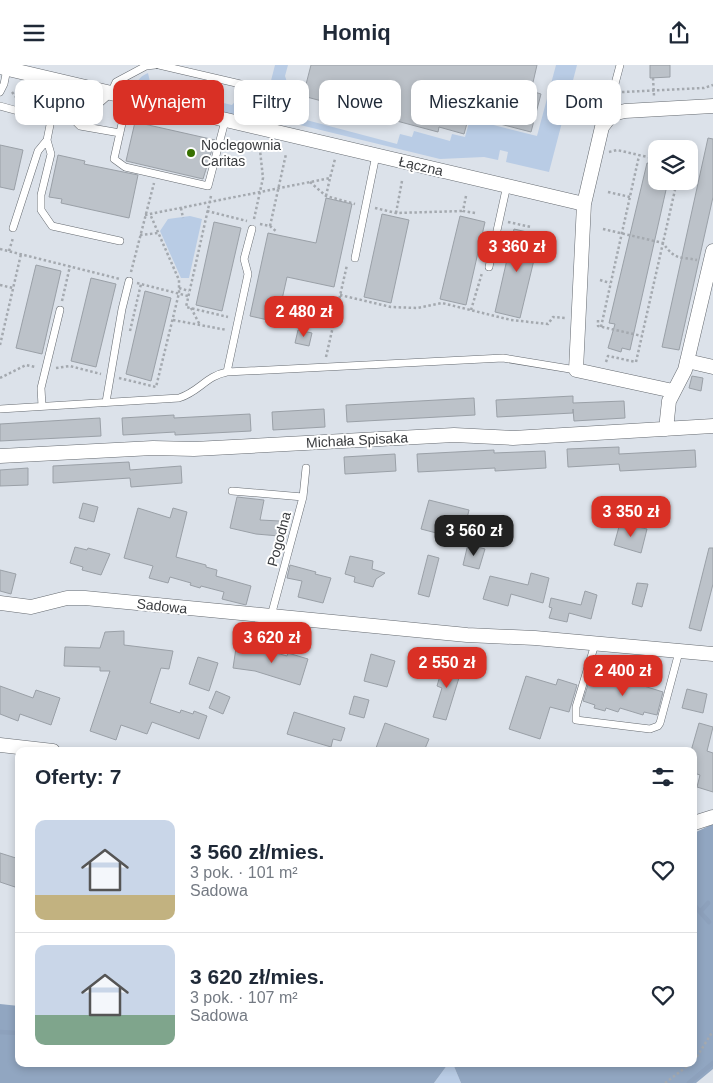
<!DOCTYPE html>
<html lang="pl">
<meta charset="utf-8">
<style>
:root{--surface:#fff;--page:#f6f6f7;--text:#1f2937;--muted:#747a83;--line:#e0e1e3;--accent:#d93025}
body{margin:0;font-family:Helvetica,sans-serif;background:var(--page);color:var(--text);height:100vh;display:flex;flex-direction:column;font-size:19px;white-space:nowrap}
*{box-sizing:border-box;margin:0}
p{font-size:16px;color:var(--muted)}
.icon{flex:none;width:28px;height:28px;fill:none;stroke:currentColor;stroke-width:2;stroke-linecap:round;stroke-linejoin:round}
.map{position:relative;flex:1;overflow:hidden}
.drawer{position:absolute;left:15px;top:682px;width:682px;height:320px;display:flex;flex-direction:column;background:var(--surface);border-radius:10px;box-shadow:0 2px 8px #0003}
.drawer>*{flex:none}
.top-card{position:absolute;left:15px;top:15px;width:684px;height:45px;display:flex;gap:10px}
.tools{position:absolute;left:648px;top:75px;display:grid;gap:10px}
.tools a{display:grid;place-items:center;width:50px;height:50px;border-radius:10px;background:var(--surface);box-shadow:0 2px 8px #0003;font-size:25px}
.price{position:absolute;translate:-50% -42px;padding:0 11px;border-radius:10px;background:var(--accent);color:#fff;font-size:16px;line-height:32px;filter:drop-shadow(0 1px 2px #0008)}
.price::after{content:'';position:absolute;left:50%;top:30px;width:15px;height:11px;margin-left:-8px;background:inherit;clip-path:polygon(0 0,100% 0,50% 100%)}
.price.active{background:#222;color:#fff}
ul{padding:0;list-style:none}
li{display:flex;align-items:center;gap:15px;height:125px;padding:0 20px}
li+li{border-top:1px solid var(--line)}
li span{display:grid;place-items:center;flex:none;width:140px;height:100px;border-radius:10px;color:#555}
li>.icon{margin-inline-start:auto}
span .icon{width:60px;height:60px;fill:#fffc;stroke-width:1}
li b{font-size:21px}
h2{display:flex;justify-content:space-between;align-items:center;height:60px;padding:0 20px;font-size:21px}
.chip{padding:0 18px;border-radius:10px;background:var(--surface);box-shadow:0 2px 8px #0003;font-size:18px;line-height:45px}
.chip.active{background:var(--accent);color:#fff}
header{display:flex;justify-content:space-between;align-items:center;height:65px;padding:0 20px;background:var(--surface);font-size:22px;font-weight:700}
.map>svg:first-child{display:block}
.green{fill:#b9cce5}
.forest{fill:#91a6c1}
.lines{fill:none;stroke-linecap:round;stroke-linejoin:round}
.stream{stroke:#8da1bc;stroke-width:4.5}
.building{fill:#bcc2c9;stroke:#9aa0a7}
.lane-casing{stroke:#656a70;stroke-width:8}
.street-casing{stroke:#656a70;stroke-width:15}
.path{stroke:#a4a9af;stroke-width:2.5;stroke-dasharray:2.5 2.5;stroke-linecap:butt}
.lane{stroke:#fff;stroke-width:7}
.street{stroke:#fff;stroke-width:14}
.poi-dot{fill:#377000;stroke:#fff;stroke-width:2}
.labels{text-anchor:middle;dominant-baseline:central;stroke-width:4;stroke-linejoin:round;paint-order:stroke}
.poi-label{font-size:14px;fill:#3a3c3f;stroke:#fff;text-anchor:start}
.street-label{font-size:14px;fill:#3a3c3f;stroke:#fff}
</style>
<header><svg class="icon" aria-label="menu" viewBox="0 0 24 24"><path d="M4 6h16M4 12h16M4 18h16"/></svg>Homiq<svg class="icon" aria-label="share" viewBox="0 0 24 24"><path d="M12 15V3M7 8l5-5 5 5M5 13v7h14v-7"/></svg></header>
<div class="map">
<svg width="713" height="1018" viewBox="0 0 713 1018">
<rect width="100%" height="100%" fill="#dce2ea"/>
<path class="green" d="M275 0H288L285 11 289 23 279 22 274 42 284 46 279 55 265 52 263 47Z
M556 0H577L549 107 506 97 508 87 500 85 498 95 484 92 440 94 296 59 295 52 397 79 400 69 412 72 414 66 450 76 452 69 465 72 470 54 537 71Z
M148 8 151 21 232 40 240 31 244 34 245 43 239 50H234L145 30 138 25C136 16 139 12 148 8Z
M190 151 202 154 189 213H181L160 166 168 154Z
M448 999H453L461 1018H434Z"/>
<path class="forest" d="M713 759V1004L696 1018H461L453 999H694V768Z
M0 939 19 941V999H448L434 1018H0Z"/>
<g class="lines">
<path class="stream" d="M694 840 709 857
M700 847 708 838
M0 967 19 968
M689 1018 713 998"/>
</g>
<path class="building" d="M311 0H537L531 26 541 29 531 67 469 51 464 69 439 62 438 67 303 31Z
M650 0H670V12L650 13Z
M135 57 215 75 203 114 126 96Z
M708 73 713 74V132L679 285 662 282Z
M0 80 23 85 14 125 0 122Z
M58 90 85 96 84 99 138 110 129 153 61 138 62 134 49 132Z
M647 98 656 100V116H668L630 285 622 283 621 287 608 283 615 259 609 258Z
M326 133 352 139 334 222 287 212 277 257 250 251 268 168 316 178Z
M382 149 409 155 391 238 364 232Z
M460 151 485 157 466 240 440 234Z
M214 157 241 163 222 246 196 240Z
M514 164 540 170 520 253 495 247Z
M36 200 61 206 42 289 16 283Z
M91 213 116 219 96 302 71 296Z
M145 226 171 233 151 316 126 309Z
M298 265 312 268 309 281 295 278Z
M692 311 703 313 701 326 689 323Z
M573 331V338L624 336 625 353 574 356 573 344V348L497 352 496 335Z
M474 333 475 350 347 357 346 340Z
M324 344 325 362 273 365 272 347Z
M250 349 251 366 175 370V367L123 370 122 353 174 350V353Z
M100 353 101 371 0 376V359Z
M619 382V389L695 385 696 402 620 406 619 399 568 402 567 384Z
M494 385V388L545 386 546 403 495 406V403L418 407 417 389Z
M395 389 396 406 345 409 344 392Z
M129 397 130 405 181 401 182 418 131 422 130 413 53 418V401Z
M28 403V420L0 421V405Z
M237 432 264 435 260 455 280 456 279 471 256 469 230 463Z
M429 435 469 445 464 466 447 462 444 470 421 464Z
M83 438 98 442 94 457 79 453Z
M138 443 170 453 173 443 187 447 176 492 206 500V502L217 505 216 511 251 521 246 540 222 534 224 527 201 521 200 523 190 520 191 518 170 512 168 518 149 513 153 501 124 493Z
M620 458 647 464 641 488 614 480Z
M468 479 485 484 479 504 463 500Z
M75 482 87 485 88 483 110 489 101 510 82 505 83 502 70 498Z
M709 483H713V519L701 566 689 563Z
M428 490 439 493 429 532 418 529Z
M350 491 373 496 372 504 385 508 376 514 373 522 354 517 355 512 345 509Z
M290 500 316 507 315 509 331 513 323 538 298 532 302 516 287 513Z
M0 505 16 509 11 529 0 526Z
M531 508 549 513 543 538 511 529 508 541 483 534 490 511 528 520Z
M637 518 648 519 642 542 632 539Z
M585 526 597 530 591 554 569 548 567 557 549 553 552 543 549 542 551 533 581 540Z
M124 566V580L173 586 169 604 161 603 150 638 180 648 181 645 193 649 194 646 207 651 199 674 152 657 147 669 121 660 116 675 90 666 110 606H100V602L64 601 65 582 100 583 105 567Z
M236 583 266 586V585L287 591 288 588 308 594 300 620 255 606 233 603Z
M371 589 395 596 387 622 364 616Z
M198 592 218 598 209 626 189 619Z
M444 597 462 603 446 655 433 652 442 623 437 621Z
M526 611 556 620 558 614 577 620 569 647 550 642 540 674 509 664Z
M590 613 626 624 628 616 663 627 657 650 644 647 643 650 620 643 618 647 606 643 605 646 594 643 595 640 583 636Z
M0 621 33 633 36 625 60 633 51 660 20 649 18 656 0 649Z
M687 624 707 629 703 648 682 643Z
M216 626 230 632 223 649 209 643Z
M354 631 369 635 364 653 349 649Z
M294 647 345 663 341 676 333 674 331 682 287 669Z
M385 658 429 674 424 686H379L380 684 376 683Z
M699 658 713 662 707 686 713 688V727L697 722 700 710 694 708V686H691Z
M0 788 19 794V810L15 822 0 817Z"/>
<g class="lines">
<defs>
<path id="lane" d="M159 0 249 21 254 31 247 60
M0 27 4 19 7 4
M128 32 114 94 125 102 208 121 225 56
M0 41 51 55
M612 49V30L620 0
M75 56 80 61 120 68
M47 75 51 89 41 130V145L52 161 120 176
M13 163 38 86 47 75 51 55 75 56 84 52 111 28 116 17 146 1 155 0
M355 193 376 90
M489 202 507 120
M227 307 248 209 244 194 252 164
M106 337 122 244 129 216
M42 341 41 323 60 245
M0 344 179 333C199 327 206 311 227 307L503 293 576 305
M232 426 303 432
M271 551 303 432 306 403
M595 579 576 642V655L650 664 658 661 660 658 679 587"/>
<path id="street" d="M0 2 584 139
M687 296 713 302
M673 326 576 305 584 139 602 62 612 49 625 46 713 41
M666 364 669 336 685 305 713 186
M0 391 153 383 194 384 454 370 513 373 713 361
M0 538 31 542 67 533H85L467 570 535 573 713 589
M0 680 53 686
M694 758 713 752"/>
</defs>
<use href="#lane" class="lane-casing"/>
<use href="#street" class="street-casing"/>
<path class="path" d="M653 13 654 31
M12 27 19 36
M622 27 704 23 713 20
M57 30 61 46
M609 87 617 85 656 94
M310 117 326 131 355 139
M608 127 630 132
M211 131 186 242 228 252
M326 131 330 113
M466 131 463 146 475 148
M181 143 183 153
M375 143 396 148 463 146
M207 146 247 156
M396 148 402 116
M145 150 330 113 335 94
M254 154 263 113 259 76
M508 157 531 162
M260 159 270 161 277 167
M270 161 286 89
M603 164 663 178C676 196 678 191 697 195
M140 170 158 168
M0 184 120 214
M9 186 13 173
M131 207 154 118
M600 215 610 218
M137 218 188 231
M0 220 13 223
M179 223 189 226
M340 230 391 242 417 243 442 238 511 255 548 259 553 252 565 253
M62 236 70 201
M191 243 200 260
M471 245 482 208
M173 255 227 265
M598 255V261L642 271
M601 262 639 91
M130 266 141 219
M0 280 21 189
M326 292 347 200
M606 297 608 291 636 297 677 116
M56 303 70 301 101 309
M0 313 26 300 35 302
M119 313 156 322 179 228V215L150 149
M694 996 713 966
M665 1018 690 999"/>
<use href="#lane" class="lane"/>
<use href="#street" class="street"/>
</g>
<circle class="poi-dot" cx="191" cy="88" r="5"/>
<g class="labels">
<g class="poi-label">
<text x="201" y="80">Noclegownia<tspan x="201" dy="16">Caritas</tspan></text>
</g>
<g class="street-label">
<text transform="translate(421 101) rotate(13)">Łączna</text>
<text transform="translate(357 375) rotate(-3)">Michała Spisaka</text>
<text transform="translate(279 474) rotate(-75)">Pogodna</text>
<text transform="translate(162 541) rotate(6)">Sadowa</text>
</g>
</g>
</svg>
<div class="tools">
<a><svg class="icon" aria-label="layers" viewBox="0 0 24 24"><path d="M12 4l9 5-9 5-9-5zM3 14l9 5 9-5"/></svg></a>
</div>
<b class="price" style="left:517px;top:208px">3 360 zł</b>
<b class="price" style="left:304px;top:273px">2 480 zł</b>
<b class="price" style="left:631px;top:473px">3 350 zł</b>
<b class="price active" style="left:474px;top:492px">3 560 zł</b>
<b class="price" style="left:272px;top:599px">3 620 zł</b>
<b class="price" style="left:447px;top:624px">2 550 zł</b>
<b class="price" style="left:623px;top:632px">2 400 zł</b>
<div class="top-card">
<a class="chip">Kupno</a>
<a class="chip active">Wynajem</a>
<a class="chip">Filtry</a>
<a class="chip">Nowe</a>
<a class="chip">Mieszkanie</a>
<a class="chip">Dom</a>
</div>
<section class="drawer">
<h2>Oferty: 7<svg class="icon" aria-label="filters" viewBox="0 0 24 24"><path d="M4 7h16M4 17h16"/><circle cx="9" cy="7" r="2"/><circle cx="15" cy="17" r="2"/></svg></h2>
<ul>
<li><span style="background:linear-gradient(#c9d6e8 75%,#c2b280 0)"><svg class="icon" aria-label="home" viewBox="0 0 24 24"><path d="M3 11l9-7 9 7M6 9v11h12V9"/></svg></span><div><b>3 560 zł/mies.</b><p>3 pok. · 101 m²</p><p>Sadowa</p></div><svg class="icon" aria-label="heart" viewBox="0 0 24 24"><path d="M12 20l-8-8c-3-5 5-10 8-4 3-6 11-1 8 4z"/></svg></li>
<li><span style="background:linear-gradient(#c9d6e8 70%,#7fa58c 0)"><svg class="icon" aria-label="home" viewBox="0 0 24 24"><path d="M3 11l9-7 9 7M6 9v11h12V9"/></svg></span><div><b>3 620 zł/mies.</b><p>3 pok. · 107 m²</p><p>Sadowa</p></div><svg class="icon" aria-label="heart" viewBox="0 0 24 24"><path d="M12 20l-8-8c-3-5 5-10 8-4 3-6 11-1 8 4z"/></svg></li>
</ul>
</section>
</div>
